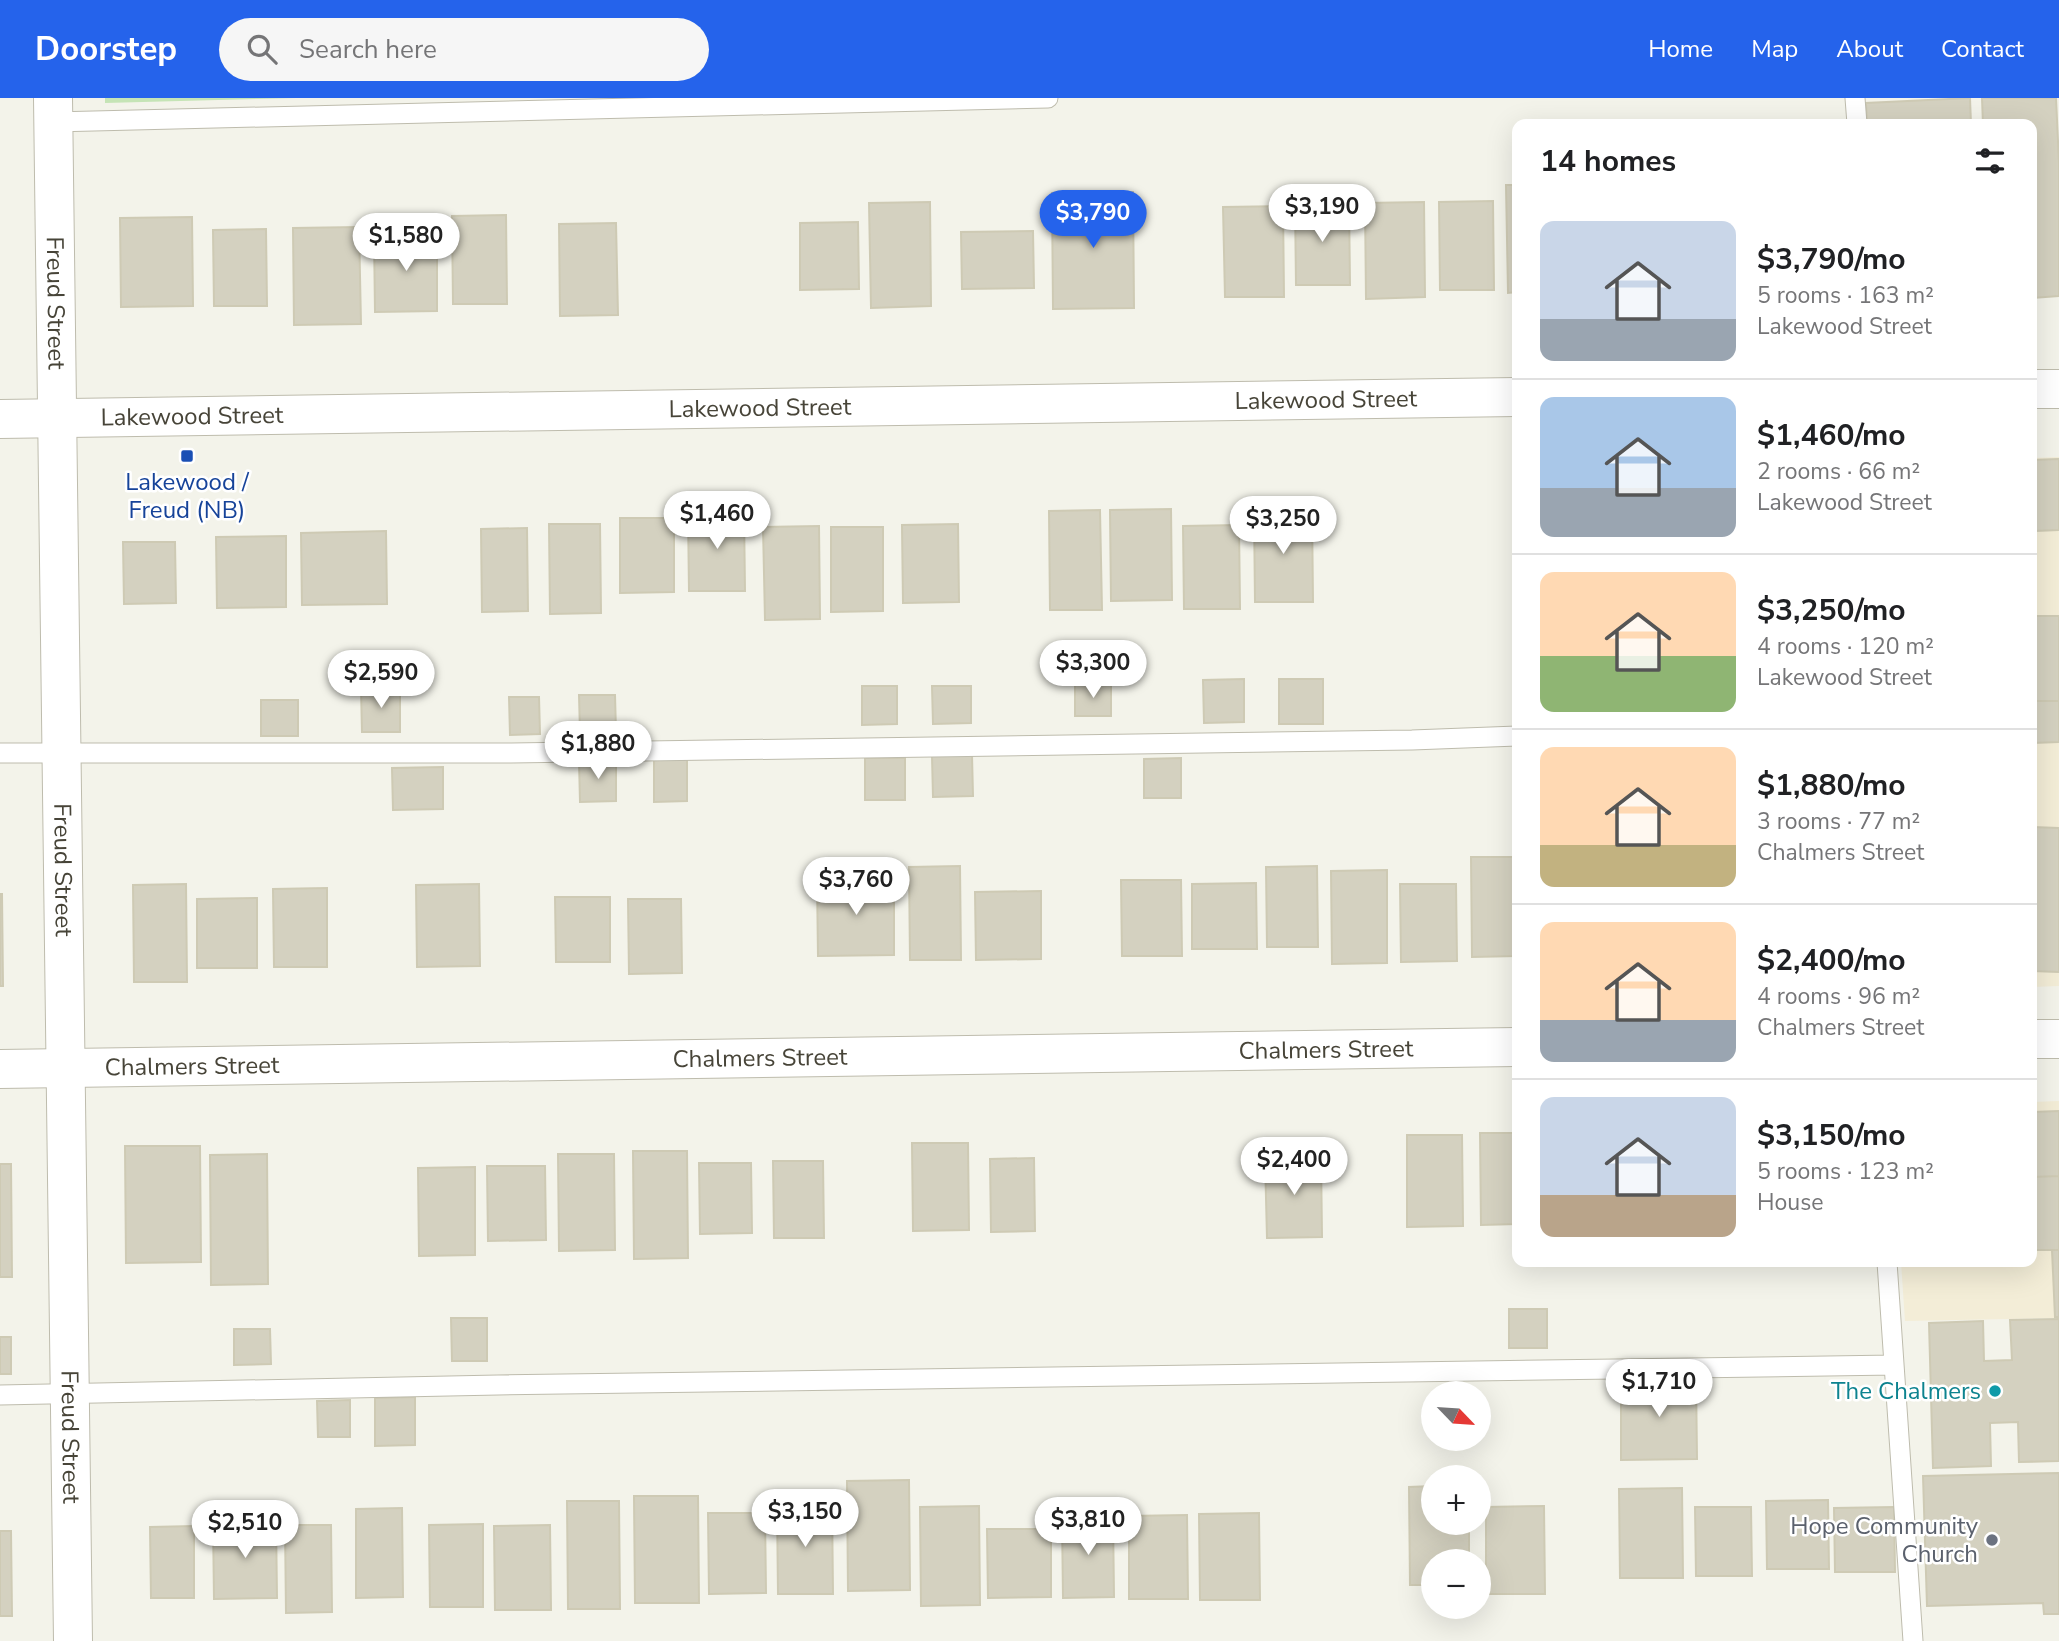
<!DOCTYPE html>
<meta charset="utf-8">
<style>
:root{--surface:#fff;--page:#f6f6f6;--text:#202124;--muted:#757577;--line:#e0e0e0;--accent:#2563eb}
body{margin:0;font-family:"Nunito Sans",sans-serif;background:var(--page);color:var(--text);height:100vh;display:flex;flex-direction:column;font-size:26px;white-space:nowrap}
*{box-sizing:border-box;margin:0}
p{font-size:23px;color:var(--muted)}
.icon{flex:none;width:38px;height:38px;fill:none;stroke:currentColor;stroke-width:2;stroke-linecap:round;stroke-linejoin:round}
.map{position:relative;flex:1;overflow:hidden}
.drawer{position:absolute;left:1512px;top:21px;width:525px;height:1148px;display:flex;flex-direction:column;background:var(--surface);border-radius:14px;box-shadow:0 7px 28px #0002}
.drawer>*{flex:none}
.needle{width:46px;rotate:115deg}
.controls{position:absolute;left:1421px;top:1283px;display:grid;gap:14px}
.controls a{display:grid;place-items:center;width:70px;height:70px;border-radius:50%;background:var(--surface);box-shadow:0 7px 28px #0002;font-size:35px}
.price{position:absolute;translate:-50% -60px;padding:0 16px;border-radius:24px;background:#fff;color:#222;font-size:23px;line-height:46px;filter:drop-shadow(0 2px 4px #0008)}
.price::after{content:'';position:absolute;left:50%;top:42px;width:21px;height:16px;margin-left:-10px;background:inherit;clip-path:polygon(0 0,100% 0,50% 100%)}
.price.active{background:var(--accent);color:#fff}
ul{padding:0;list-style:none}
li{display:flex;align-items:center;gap:21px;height:175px;padding:0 28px}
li+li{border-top:2px solid var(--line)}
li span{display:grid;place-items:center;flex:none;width:196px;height:140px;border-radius:14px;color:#555}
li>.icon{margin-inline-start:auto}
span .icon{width:84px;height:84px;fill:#fffc;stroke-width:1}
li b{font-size:30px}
h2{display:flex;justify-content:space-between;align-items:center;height:84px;padding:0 28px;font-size:30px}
header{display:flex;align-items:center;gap:42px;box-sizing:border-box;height:98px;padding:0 35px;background:var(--accent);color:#fff}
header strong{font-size:33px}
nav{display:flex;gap:38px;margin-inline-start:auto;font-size:24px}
.search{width:490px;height:63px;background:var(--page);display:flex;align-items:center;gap:18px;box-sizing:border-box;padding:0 24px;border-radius:38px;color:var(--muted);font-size:26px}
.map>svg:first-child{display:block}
.commercial{fill:#f3edd7}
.green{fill:#c5e4b6}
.building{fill:#d4d1c0;stroke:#cecab4;stroke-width:2}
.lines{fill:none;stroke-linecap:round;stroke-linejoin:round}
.service-casing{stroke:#bebcad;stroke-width:21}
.minor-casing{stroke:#bebcad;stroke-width:40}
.service{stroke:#fff;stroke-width:19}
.minor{stroke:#fff;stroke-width:38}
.transit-dot{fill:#1a4fb4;stroke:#fff;stroke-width:2.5}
.culture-dot{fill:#0f9aa8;stroke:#fff;stroke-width:2.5}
.worship-dot{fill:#6b7280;stroke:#fff;stroke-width:2.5}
.labels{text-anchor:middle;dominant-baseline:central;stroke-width:5;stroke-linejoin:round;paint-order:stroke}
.street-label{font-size:24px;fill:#474438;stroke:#fff}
.transit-label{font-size:24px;fill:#164399;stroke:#fff}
.culture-label{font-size:24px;fill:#0d838f;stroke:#fff;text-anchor:end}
.worship-label{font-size:24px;fill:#5b616d;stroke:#fff;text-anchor:end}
</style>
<header>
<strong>Doorstep</strong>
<div class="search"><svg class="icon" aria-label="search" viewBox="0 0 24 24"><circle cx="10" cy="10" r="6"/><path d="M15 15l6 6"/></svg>Search here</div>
<nav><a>Home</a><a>Map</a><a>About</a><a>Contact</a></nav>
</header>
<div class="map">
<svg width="2059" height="1543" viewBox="0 0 2059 1543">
<rect width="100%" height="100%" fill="#f3f3ea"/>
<path class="commercial" d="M2059 359V888L2032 889V360Z
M2059 1003V1220L1905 1223 1901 1164H2032V1004Z"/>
<path class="green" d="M105 0H296L105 5Z"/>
<path class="building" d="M1970 0 1971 26H1867L1866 5Z
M1982 0H2056L2059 65V198L2032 200V26H1983Z
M1506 87H1517V194L1508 195Z
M1133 94 1134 210 1053 211 1052 95Z
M1493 103 1494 192H1440L1439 104Z
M930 104 931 208 871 210 869 105Z
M1295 104H1349L1350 187H1296Z
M1424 104 1425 199 1366 201 1365 105Z
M1283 108 1284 199H1225L1223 109Z
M506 117 507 206H453L452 118Z
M192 119 193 208 121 209 120 120Z
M858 124 859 191 800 192V125Z
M616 125 618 217 560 218 559 126Z
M359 129 361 226 294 227 293 130Z
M266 131 267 208H214L213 132Z
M1033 133 1034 190 962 191 961 134Z
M374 137H437V213L375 214Z
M2059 361V432L2035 433V438H2032V362Z
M1171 411 1172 502 1111 503 1110 412Z
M1100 412 1102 512H1050L1049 413Z
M1254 412H1312L1313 504H1255Z
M688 414H744L745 493H689Z
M620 420H674V494L620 495Z
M549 426H600L601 515 550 516Z
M958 426 959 504 903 505 902 427Z
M1239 427 1240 511H1184L1183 428Z
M819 428 820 521 765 522 763 429Z
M831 429H883V513L831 514Z
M527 430 528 513 482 514 481 431Z
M386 433 387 506 302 507 301 435Z
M286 438V509L217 510 216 439Z
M123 444H175L176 505 124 506Z
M2032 518H2059V603H2032Z
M1244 581V624L1204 625 1203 582Z
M1279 581H1323V626H1279Z
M1075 587H1111V618H1075Z
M862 588H897V626L862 627Z
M932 588H971V625L933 626Z
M400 589V634H362L361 590Z
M579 597H615L616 633 580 634Z
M509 599H539L540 636 510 637Z
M261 602H298V638H261Z
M2032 603H2059V644L2032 645Z
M1514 652H1517V688H1514Z
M972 657 973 698 933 699 932 658Z
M865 660H905V702H865Z
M1181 660V700H1144V661Z
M616 662V703L580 704 579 663Z
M654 662H687V703L654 704Z
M443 669V711L393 712 392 670Z
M2032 729 2059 730V874L2032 873Z
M1471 759H1517V858L1472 859Z
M960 768 961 862H910L909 769Z
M1317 768 1318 849H1267L1266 769Z
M1387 772V865L1332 866 1331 773Z
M894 780V857L818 858 817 781Z
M1121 782H1181L1182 858H1122Z
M1256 785 1257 851H1192V786Z
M186 786 187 884H134L133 787Z
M479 786 480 868 417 869 416 787Z
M1400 786H1456L1457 863 1401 864Z
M327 790V869H274L273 791Z
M1041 793V861L976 862 975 794Z
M0 796H2L3 888H0Z
M555 799H610V864H556Z
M257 800V870H197V801Z
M628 801H681L682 875 629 876Z
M2059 1013V1078L2032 1079V1014Z
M1480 1035H1517V1126L1481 1127Z
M1407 1037H1462L1463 1128 1407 1129Z
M912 1045H968L969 1132 913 1133Z
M125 1048H200L201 1164 126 1165Z
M633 1053H687L688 1160 634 1161Z
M267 1056 268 1186 211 1187 210 1057Z
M558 1056H614L615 1152 559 1153Z
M1321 1059 1322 1139 1267 1140 1265 1060Z
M1034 1060 1035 1133 991 1134 990 1061Z
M773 1063H823L824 1140H774Z
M699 1065H751L752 1135 700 1136Z
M0 1066H11L12 1179H0Z
M487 1068H545L546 1142 488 1143Z
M475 1069V1157L419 1158 418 1070Z
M2059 1078V1152H2032V1079Z
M2052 1152H2059V1219H2055Z
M1509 1211H1547V1250H1509Z
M451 1220H487V1263H452Z
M2059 1221V1363L2019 1364 2018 1324 1990 1325 1991 1368 1933 1370 1929 1225 1983 1223 1984 1263 2012 1262 2010 1222Z
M234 1231H270L271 1266 234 1267Z
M0 1239H11V1276H0Z
M1696 1279 1697 1361 1621 1362V1280Z
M415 1299V1347L375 1348V1300Z
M350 1302V1339H318L317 1303Z
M2059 1375V1516H2044L2043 1505 1927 1508 1923 1378Z
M909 1382 910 1492 848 1493 847 1383Z
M1433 1388V1424H1469V1463H1433V1487H1410L1409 1389Z
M1682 1390 1683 1480H1620L1619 1391Z
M634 1398H698L699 1505H635Z
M1828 1402 1829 1471H1767L1766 1403Z
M567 1403H619L620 1511H568Z
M832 1405 833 1496H778L777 1406Z
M979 1408 980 1507 921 1508 920 1409Z
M1544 1408 1545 1496H1486V1409Z
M1695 1409H1751L1752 1478H1696Z
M1894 1409 1895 1474H1835L1834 1410Z
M402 1410 403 1499 356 1500V1411Z
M708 1415H765L766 1495 709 1496Z
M1259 1415 1260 1502H1200L1199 1416Z
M1187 1417 1188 1501H1129V1418Z
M1062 1419H1113L1114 1499 1063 1500Z
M276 1422 277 1500 214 1501 213 1423Z
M483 1426V1509H430L429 1427Z
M285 1427H331L332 1514 286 1515Z
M550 1427 551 1512H495L494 1428Z
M194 1428V1500H151L150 1429Z
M987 1431H1051V1499L988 1500Z
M0 1433H11L12 1518H0Z"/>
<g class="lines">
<defs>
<path id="service" d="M1855 0 1857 26
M53 24 1048 0
M0 655H511L1412 642 1517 638
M1887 1164 1913 1543
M0 1297 498 1287 1894 1267"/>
<g id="minor">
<path id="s1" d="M53 0 73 1543"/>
<path d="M2032 291H2059"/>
<path id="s2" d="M0 321 1517 299"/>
<path d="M2032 941H2059"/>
<path id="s3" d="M0 971 1517 949"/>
</g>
</defs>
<use href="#service" class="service-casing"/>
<use href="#minor" class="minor-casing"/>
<use href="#service" class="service"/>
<use href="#minor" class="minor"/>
</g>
<rect class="transit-dot" x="180" y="351" width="14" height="14" rx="3.5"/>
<circle class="culture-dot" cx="1995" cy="1293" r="7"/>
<circle class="worship-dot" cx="1992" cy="1442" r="7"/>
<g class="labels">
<g class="street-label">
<text stroke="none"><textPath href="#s1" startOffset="205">Freud Street</textPath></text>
<text stroke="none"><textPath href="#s2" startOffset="1326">Lakewood Street</textPath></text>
<text stroke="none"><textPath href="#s2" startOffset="760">Lakewood Street</textPath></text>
<text stroke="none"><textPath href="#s2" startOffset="192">Lakewood Street</textPath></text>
<text stroke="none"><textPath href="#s1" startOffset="772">Freud Street</textPath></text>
<text stroke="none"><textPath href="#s3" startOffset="1326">Chalmers Street</textPath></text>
<text stroke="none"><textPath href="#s3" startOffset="760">Chalmers Street</textPath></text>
<text stroke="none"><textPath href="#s3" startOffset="192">Chalmers Street</textPath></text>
<text stroke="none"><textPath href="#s1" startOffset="1339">Freud Street</textPath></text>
</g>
<g class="transit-label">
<text x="187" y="384">Lakewood /<tspan x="187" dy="28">Freud (NB)</tspan></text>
</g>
<g class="culture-label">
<text x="1981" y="1293">The Chalmers</text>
</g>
<g class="worship-label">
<text x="1978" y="1428">Hope Community<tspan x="1978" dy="28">Church</tspan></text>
</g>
</g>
</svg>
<div class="controls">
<a><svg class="needle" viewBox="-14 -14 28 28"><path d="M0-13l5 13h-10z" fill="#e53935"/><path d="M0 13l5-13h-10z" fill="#757577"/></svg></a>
<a>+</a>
<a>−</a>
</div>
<b class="price" style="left:1322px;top:146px">$3,190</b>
<b class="price active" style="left:1093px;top:152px">$3,790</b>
<b class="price" style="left:406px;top:175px">$1,580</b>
<b class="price" style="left:717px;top:453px">$1,460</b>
<b class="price" style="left:1283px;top:458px">$3,250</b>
<b class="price" style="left:1093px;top:602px">$3,300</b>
<b class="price" style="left:381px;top:612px">$2,590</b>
<b class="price" style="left:598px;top:683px">$1,880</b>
<b class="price" style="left:856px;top:819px">$3,760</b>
<b class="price" style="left:1294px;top:1099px">$2,400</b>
<b class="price" style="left:1659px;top:1321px">$1,710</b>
<b class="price" style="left:805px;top:1451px">$3,150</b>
<b class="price" style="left:1088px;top:1459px">$3,810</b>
<b class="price" style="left:245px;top:1462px">$2,510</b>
<section class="drawer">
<h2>14 homes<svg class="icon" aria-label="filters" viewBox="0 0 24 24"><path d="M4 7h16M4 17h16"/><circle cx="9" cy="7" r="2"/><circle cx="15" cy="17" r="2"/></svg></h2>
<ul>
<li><span style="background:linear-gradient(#c9d6e8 70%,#9aa5b1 0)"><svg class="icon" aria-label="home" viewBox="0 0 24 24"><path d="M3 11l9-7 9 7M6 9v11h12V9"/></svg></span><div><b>$3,790/mo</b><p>5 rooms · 163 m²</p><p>Lakewood Street</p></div></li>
<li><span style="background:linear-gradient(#a9c7e8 65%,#9aa5b1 0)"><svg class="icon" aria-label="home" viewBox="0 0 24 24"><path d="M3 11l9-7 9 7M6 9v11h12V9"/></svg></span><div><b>$1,460/mo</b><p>2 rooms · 66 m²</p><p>Lakewood Street</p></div></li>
<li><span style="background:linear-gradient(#ffd9b3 60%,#8fb573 0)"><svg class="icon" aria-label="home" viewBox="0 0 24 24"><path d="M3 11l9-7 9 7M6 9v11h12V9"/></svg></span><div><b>$3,250/mo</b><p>4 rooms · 120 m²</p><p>Lakewood Street</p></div></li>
<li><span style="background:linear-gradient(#ffd9b3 70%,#c2b280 0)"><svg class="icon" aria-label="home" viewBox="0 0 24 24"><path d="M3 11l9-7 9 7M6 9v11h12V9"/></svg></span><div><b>$1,880/mo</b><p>3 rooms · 77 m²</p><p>Chalmers Street</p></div></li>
<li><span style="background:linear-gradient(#ffd9b3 70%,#9aa5b1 0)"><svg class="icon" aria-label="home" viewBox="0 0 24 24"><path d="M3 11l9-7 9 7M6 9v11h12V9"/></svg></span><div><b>$2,400/mo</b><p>4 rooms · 96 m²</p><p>Chalmers Street</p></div></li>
<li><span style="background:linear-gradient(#c9d6e8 70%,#b9a48a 0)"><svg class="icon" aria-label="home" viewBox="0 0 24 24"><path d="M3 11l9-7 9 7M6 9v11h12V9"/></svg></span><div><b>$3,150/mo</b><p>5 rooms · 123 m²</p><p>House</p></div></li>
</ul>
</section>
</div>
